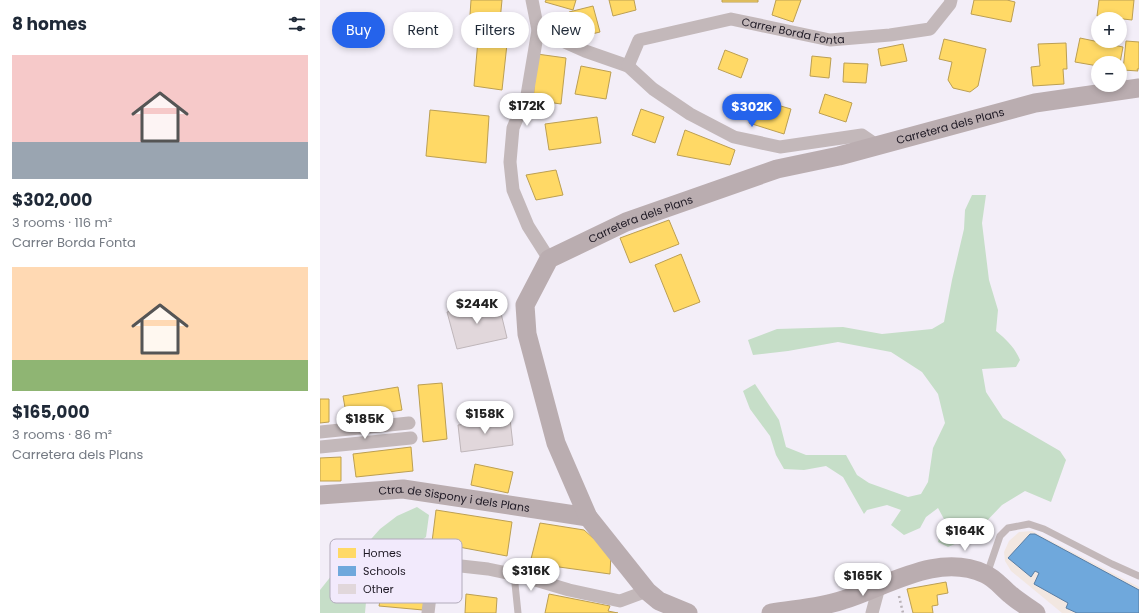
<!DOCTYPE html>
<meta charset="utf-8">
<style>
:root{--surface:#fff;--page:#f6f6f7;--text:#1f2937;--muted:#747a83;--accent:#2563eb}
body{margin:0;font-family:Poppins,sans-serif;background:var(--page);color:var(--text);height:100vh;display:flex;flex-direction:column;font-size:15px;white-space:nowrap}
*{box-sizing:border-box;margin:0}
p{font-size:13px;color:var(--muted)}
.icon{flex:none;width:22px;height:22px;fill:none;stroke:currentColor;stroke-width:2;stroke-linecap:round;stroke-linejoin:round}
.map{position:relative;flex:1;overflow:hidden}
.details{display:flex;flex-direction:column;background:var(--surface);width:320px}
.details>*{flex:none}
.guide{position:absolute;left:12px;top:12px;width:380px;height:36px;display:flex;gap:8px}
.buttons{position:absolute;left:771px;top:12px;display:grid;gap:8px}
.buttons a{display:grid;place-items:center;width:36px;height:36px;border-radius:50%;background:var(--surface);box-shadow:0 2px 6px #0003;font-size:20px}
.price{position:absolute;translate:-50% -34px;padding:0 9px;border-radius:14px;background:#fff;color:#222;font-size:13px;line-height:26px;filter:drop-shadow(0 1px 2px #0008)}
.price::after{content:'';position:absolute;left:50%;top:24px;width:12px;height:9px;margin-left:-6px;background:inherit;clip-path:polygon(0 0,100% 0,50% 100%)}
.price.active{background:var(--accent);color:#fff}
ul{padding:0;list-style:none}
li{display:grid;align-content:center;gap:8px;height:212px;padding:0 12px}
li span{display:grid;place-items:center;height:124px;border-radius:0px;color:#555}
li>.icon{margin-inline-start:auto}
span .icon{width:72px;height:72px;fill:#fffc;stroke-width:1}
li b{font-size:17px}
h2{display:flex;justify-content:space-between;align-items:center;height:48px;padding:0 12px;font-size:17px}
.tag{padding:0 14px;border-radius:18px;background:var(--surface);box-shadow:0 2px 6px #0003;font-size:14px;line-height:36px}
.tag.active{background:var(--accent);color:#fff}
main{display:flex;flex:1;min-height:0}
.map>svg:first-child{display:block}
.education{fill:#f2e7e1}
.green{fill:#c6dec8}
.homes{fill:#ffd966;stroke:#bc9f52}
.schools{fill:#6fa8dc;stroke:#577da5}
.building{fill:#e1d7db;stroke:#bfb6ba}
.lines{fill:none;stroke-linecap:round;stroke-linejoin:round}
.path{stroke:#b9b2b7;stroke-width:2.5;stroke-dasharray:2 3;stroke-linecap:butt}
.service{stroke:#c3b8ba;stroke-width:7}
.minor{stroke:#c3b8ba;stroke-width:13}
.secondary{stroke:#baadb0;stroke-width:19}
.labels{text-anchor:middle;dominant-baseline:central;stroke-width:4;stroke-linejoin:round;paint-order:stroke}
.street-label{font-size:11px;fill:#1e1924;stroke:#f2eafc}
.key{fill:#f2eafc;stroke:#b2abbb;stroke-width:1}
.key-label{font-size:11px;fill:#1e1924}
</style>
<main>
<section class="details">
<h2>8 homes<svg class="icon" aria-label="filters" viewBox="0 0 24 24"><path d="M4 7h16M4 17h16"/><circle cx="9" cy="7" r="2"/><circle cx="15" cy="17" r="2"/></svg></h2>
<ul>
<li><span style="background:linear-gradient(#f6c9c9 70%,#9aa5b1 0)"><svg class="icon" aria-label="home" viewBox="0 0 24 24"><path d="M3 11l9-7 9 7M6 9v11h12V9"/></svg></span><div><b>$302,000</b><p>3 rooms · 116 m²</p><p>Carrer Borda Fonta</p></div></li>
<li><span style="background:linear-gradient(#ffd9b3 75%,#8fb573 0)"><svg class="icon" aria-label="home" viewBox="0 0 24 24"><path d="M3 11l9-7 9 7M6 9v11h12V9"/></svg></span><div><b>$165,000</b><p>3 rooms · 86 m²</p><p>Carretera dels Plans</p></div></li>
</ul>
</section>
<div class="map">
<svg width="819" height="613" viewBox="0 0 819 613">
<rect width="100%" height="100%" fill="#f3eef8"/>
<path class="education" d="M712 531 819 587V613H742L691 571 685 561 684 552 689 541 699 532Z"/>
<path class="green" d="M652 195H666L662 223 669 280 678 310 676 331C687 340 695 348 700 360L696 367 662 369 666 392 683 418 740 451 746 460 731 502 705 491 682 505 660 528 652 531 637 543 628 547 618 542 624 519 618 508 606 517 600 528 584 535 571 525 581 510 567 505 547 510 544 514 523 477 506 466 484 470 464 469 456 455 450 436 430 409 423 391 435 384 459 420 466 447 486 455H526L537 475 549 483 588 497 601 494 608 482 613 448 625 423 618 394 602 372 571 352 518 342 468 351 433 355 428 340 457 329 523 327 562 334 612 329 624 322 632 280 644 229 645 210Z
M97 507 109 515 106 537 83 553 61 572 46 602 45 613H0V590L16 570 44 547 60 529 77 516Z"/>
<path class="homes" d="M151 0H182L180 21 150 15Z
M226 0H256L253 10 225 2Z
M289 0H314L316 10 293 16Z
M402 0H438V2H402Z
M456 0H481L473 22 452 15Z
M654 0H687L695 2 691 22 651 14Z
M779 0H814L812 20 777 16Z
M273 6 280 32 256 38 249 12Z
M760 38 803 47 800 63H778V66L755 62Z
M624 39 666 49 658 86 650 92 633 88 628 80 632 62 619 59Z
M158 40 187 44 182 90 154 86Z
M806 41 819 42V69H817L818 71 803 70Z
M746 43 747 69H743L744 84 713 86 711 67 720 66 718 44Z
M583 44 587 61 561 66 558 49Z
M405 50 428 59 421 78 398 69Z
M217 54 246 58 241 104 213 100Z
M492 56 511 58 509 78 490 76Z
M524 63 548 64 546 83 523 82Z
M261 66 291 72 286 99 255 94Z
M505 94 532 103 526 122 499 113Z
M437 99 471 109 464 134 429 123Z
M321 109 344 117 335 143 312 135Z
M110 110 169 116 166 163 106 156Z
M277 117 281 143 229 150 225 124Z
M365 130 415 150 410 165 357 155Z
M236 170 243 195 216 200 206 175Z
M349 220 359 244 310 263 300 238Z
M361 254 380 302 354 312 335 265Z
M122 383 127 439 103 442 98 385Z
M78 387 82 410 27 419 23 396Z
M0 399H9V422L0 423Z
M91 447 93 471 36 477 33 454Z
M21 457V481H0V458Z
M155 464 193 472 188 493 151 485Z
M116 510 192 522 187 556 112 542Z
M220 523 264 530 291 554 290 574 210 563Z
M67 568 107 571 103 610 59 606Z
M626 582 628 593 617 595 618 605 612 606 613 613H593L587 589Z
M146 594 177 598 176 613H145Z
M229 594 290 606 288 611 298 613H225Z"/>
<path class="schools" d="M710 534H715L819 590V613H757L746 608 748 603 714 584 719 573 715 571 711 577 688 558Z"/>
<path class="building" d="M178 301 187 338 137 349 127 312Z
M190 419 193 445 141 452 138 425Z"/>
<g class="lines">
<path class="path" d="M579 596 583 613"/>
<path class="service" d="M194 574 198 613
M667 574 680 536 688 528 709 524 724 529 792 564 819 576"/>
<g class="minor">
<path d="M212 0 218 30 207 95 193 128 190 162 193 190 208 226 229 259"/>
<path d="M218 30 265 51 308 66 333 89 370 114 414 137 460 147 542 135 558 146"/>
<path id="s1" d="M308 66 319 40 411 19 510 40 570 35 610 29 630 4 631 0"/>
<path d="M0 432 89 423"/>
<path d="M0 447 91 438"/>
<path d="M108 613 114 563 168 569 202 576 249 590 300 601 327 591"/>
<path d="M552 613 559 587"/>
</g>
<g class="secondary">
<path id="s2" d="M0 495 83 489 268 517"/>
<path id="s3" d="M368 613 339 601 327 591 268 517 236 443 207 334 205 305 229 259 306 222 457 169 519 156 715 103 819 88"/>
<path d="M451 613C475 609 500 608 523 600 568 586 618 552 665 574 675 578 683 589 691 595 699 602 708 607 716 613"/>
</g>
</g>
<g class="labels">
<g class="street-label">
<text stroke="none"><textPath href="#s1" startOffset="186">Carrer Borda Fonta</textPath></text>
<text stroke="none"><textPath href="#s3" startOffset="840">Carretera dels Plans</textPath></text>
<text stroke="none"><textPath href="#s3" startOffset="516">Carretera dels Plans</textPath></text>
<text stroke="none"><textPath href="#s2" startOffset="135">Ctra. de Sispony i dels Plans</textPath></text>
</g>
</g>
<rect x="10" y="539" width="132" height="64" rx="6" class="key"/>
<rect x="18" y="548" width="18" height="10" fill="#ffd966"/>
<rect x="18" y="566" width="18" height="10" fill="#6fa8dc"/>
<rect x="18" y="584" width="18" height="10" fill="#e1d7db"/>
<g class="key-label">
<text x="43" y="557">Homes</text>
<text x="43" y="575">Schools</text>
<text x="43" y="593">Other</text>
</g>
</svg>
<div class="buttons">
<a>+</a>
<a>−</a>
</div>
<b class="price" style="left:207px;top:127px">$172K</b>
<b class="price active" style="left:432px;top:128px">$302K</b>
<b class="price" style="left:157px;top:325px">$244K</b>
<b class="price" style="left:165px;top:435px">$158K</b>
<b class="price" style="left:45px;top:440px">$185K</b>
<b class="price" style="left:645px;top:552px">$164K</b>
<b class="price" style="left:211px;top:592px">$316K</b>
<b class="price" style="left:543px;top:597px">$165K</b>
<div class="guide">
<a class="tag active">Buy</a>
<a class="tag">Rent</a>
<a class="tag">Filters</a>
<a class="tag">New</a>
</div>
</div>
</main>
